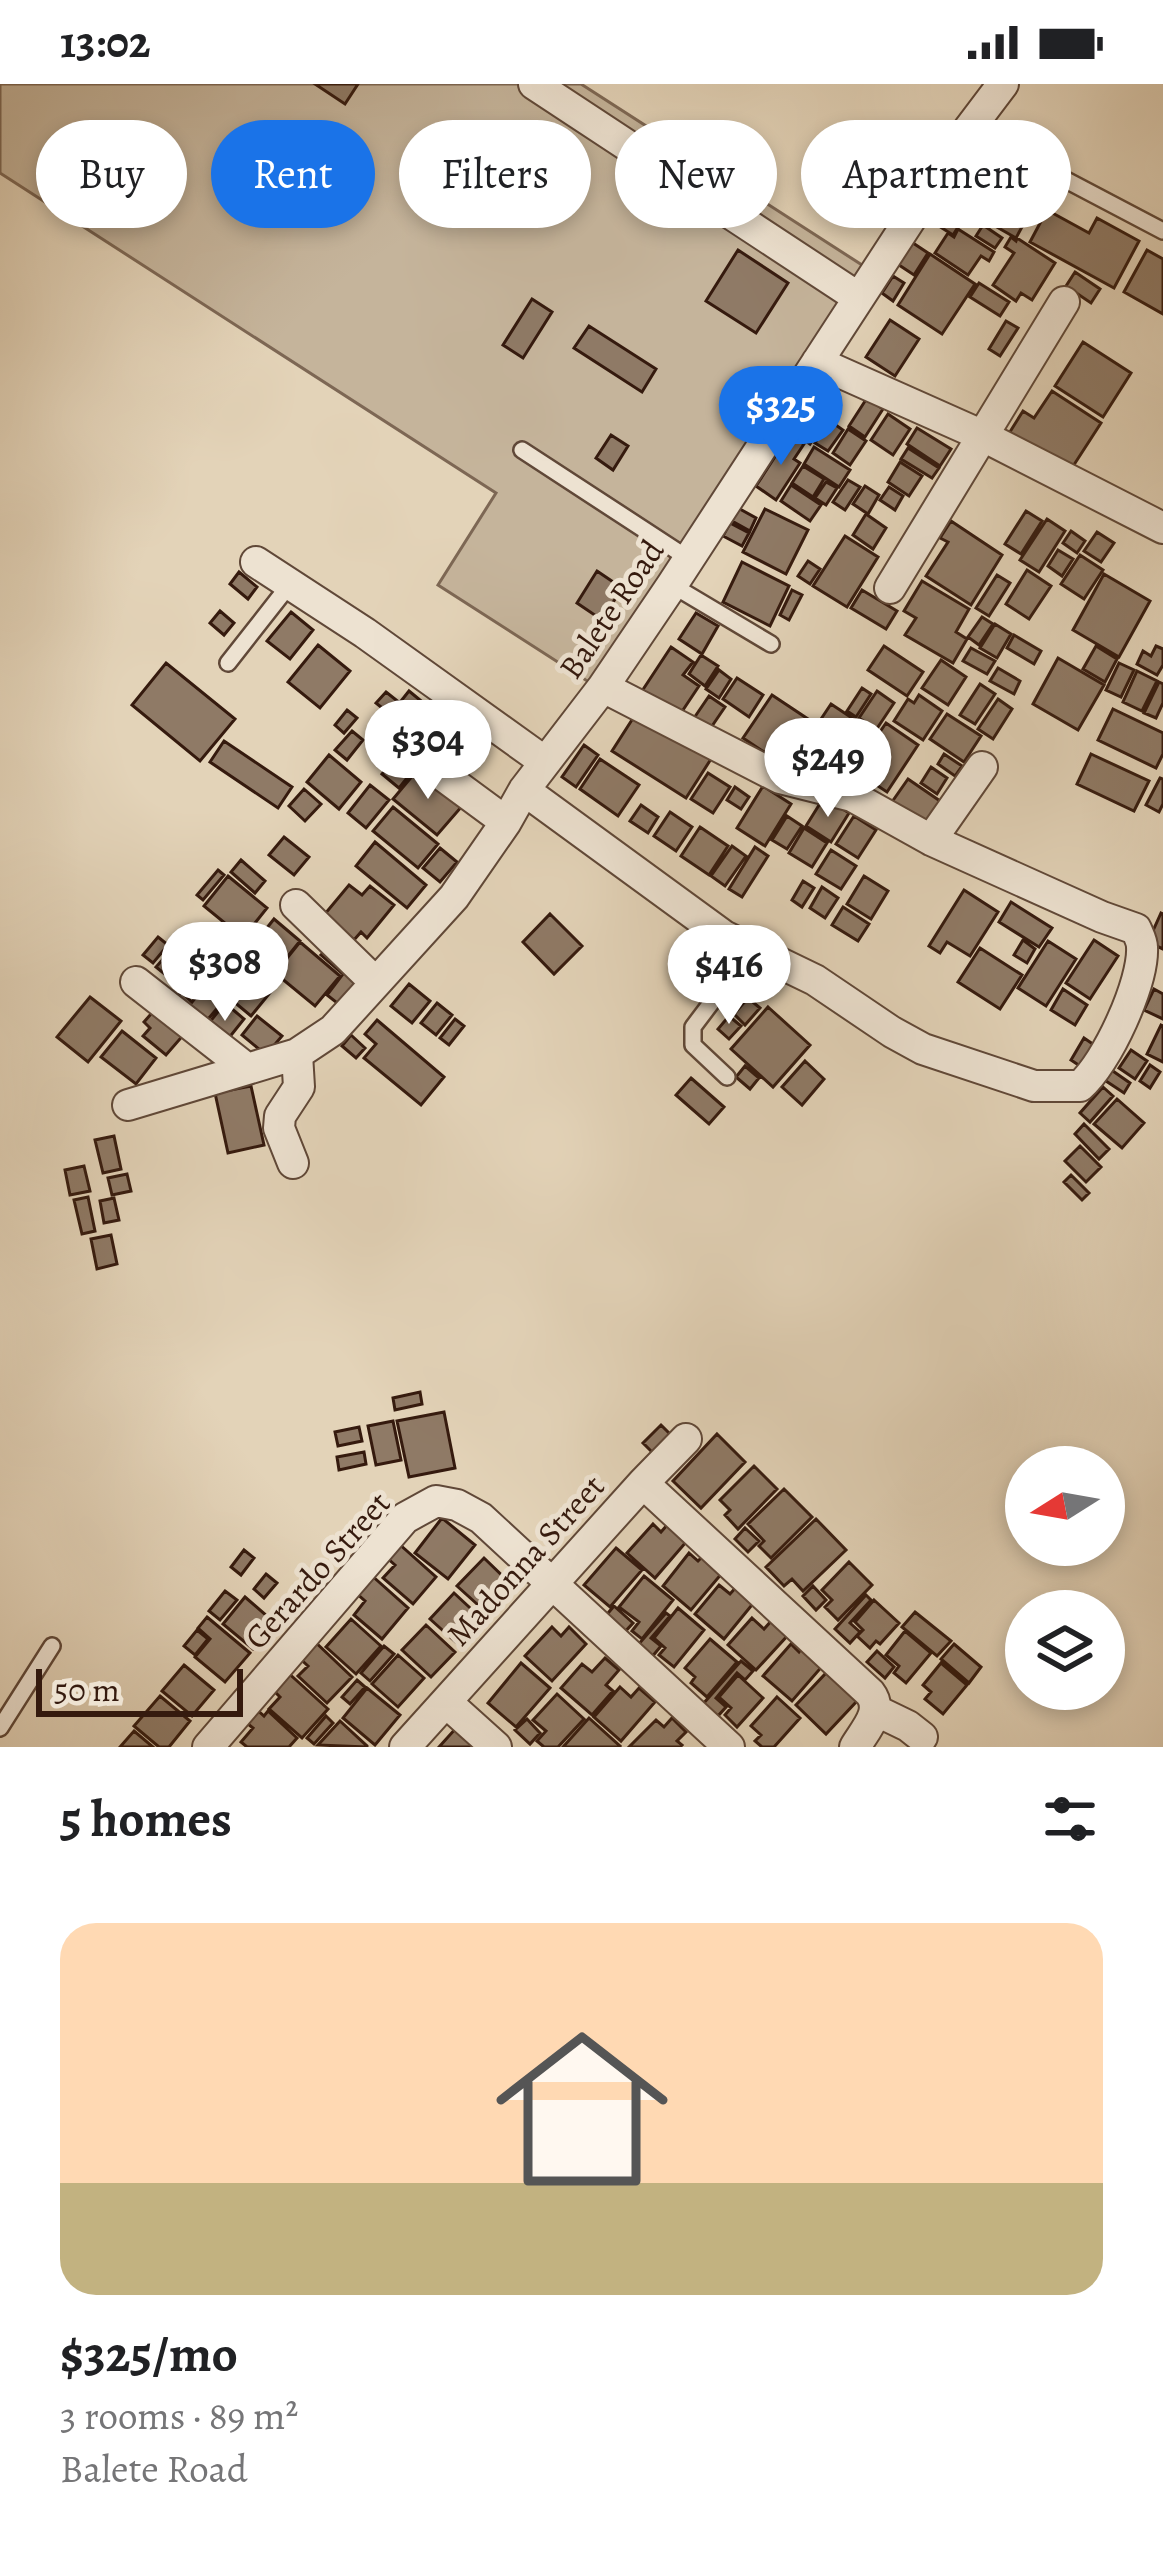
<!DOCTYPE html>
<meta charset="utf-8">
<style>
:root{--surface:#fff;--page:#f2f2f2;--text:#202124;--muted:#757577;--line:#e0e0e0;--accent:#1a73e8}
body{margin:0;font-family:Alegreya,serif;background:var(--page);color:var(--text);height:100vh;display:flex;flex-direction:column;font-size:45px;white-space:nowrap}
*{box-sizing:border-box;margin:0}
p{font-size:39px;color:var(--muted)}
.icon{flex:none;width:66px;height:66px;fill:none;stroke:currentColor;stroke-width:2;stroke-linecap:round;stroke-linejoin:round}
.map{position:relative;height:1663px;overflow:hidden}
.side{display:flex;flex-direction:column;background:var(--surface);flex:1}
.side>*{flex:none}
.banner{position:absolute;left:36px;top:36px;width:1092px;height:108px;display:flex;gap:24px}
.needle{width:78px;rotate:259deg}
.fabs{position:absolute;left:1005px;top:1362px;display:grid;gap:24px}
.fabs a{display:grid;place-items:center;width:120px;height:120px;border-radius:50%;background:var(--surface);box-shadow:0 6px 18px #0003;font-size:60px}
.scale{position:absolute;left:36px;bottom:30px;width:207px;box-sizing:border-box;padding-left:12px;border:6px solid #351a0e;border-top:0;font-size:33px;line-height:42px;white-space:nowrap;color:#351a0e;-webkit-text-stroke:9px #ede2d1;paint-order:stroke}
.price{position:absolute;translate:-50% -102px;padding:0 27px;border-radius:42px;background:#fff;color:#222;font-size:39px;line-height:78px;filter:drop-shadow(0 3px 6px #0008)}
.price::after{content:'';position:absolute;left:50%;top:72px;width:36px;height:27px;margin-left:-18px;background:inherit;clip-path:polygon(0 0,100% 0,50% 100%)}
.price.selected{background:var(--accent);color:#fff}
ul{padding:0;list-style:none}
li{display:grid;align-content:center;gap:24px;height:636px;padding:0 60px}
li+li{border-top:3px solid var(--line)}
li span{display:grid;place-items:center;height:372px;border-radius:36px;color:#555}
li>.icon{margin-inline-start:auto}
span .icon{width:216px;height:216px;fill:#fffc;stroke-width:1}
li b{font-size:51px}
h2{display:flex;justify-content:space-between;align-items:center;height:144px;padding:0 60px;font-size:51px}
.chip{padding:0 42px;border-radius:54px;background:var(--surface);box-shadow:0 6px 18px #0003;font-size:42px;line-height:108px}
.chip.selected{background:var(--accent);color:#fff}
.status{display:flex;justify-content:space-between;align-items:center;height:84px;padding:0 60px;background:var(--surface);direction:ltr}
.status svg{height:33px;fill:currentColor}
.map>svg:first-child{display:block}
.green{fill:#c5b49b;stroke:#7d6754;stroke-width:3}
.building{fill:#8f7a66;stroke:#351a0e;stroke-width:3}
.lines{fill:none;stroke-linecap:round;stroke-linejoin:round}
.lane-casing{stroke:#604838;stroke-width:20}
.street-casing{stroke:#604838;stroke-width:34}
.lane{stroke:#ede2d1;stroke-width:15}
.street{stroke:#ede2d1;stroke-width:30}
.labels{text-anchor:middle;dominant-baseline:central;stroke-width:10;stroke-linejoin:round;paint-order:stroke}
.street-label{font-size:33px;fill:#351a0e;stroke:#ede2d1}
</style>
<div class="status"><b>13:02</b><svg viewBox="0 0 49 12"><path d="M0 12V9h3v3zM5 12V6h3v6zM10 12V3h3v9zM15 12V0h3v12zM26 1h20v11H26zM47 4h2v5h-2z"/></svg></div>
<div class="map">
<svg width="1163" height="1663" viewBox="0 0 1163 1663">
<rect width="100%" height="100%" fill="#e3d3b8"/>
<filter id="stains"><feTurbulence type="fractalNoise" baseFrequency=".00167" numOctaves="4"/><feColorMatrix values="0 0 0 0 .2 0 0 0 0 .09 0 0 0 0 .02 0 0 0 .5 -.17"/></filter>
<radialGradient id="worn" r=".72"><stop offset=".6" stop-color="#630" stop-opacity="0"/><stop offset="1" stop-color="#630" stop-opacity=".3"/></radialGradient>
<path class="green" d="M0 0H581L876 190 609 611 438 501 496 409 0 89Z"/>
<path class="building" d="M315 0H358L345 20Z
M986 90 1036 117 1016 154 967 126Z
M950 109 965 118 958 128 965 132 953 151 931 137Z
M1047 126 1089 149 1097 134 1139 157 1114 204 1030 158Z
M983 141 1002 154 995 164 976 152Z
M958 145 994 168 989 177 981 172 968 191 935 169 948 149 954 153Z
M1011 153 1016 157 1017 154 1055 179 1032 216 1021 209 1016 217 993 201 1014 169 1005 163Z
M910 157 928 169 914 191 896 179Z
M738 166 788 199 756 249 706 217Z
M1147 166 1163 175V230L1124 208Z
M930 170 975 200 942 250 898 221Z
M1075 188 1100 205 1091 219 1066 202Z
M893 192 904 199 893 217 882 209Z
M979 199 1009 218 1000 232 970 213Z
M532 215 552 228 523 274 503 261Z
M890 236 919 255 895 292 866 273Z
M1006 237 1018 244 1000 272 989 265Z
M589 242 656 285 642 308 574 264Z
M1083 258 1131 289 1103 333 1055 302Z
M1052 307 1101 339 1068 390 1008 351 1023 327 1034 334Z
M867 314 883 325 865 353 849 342Z
M809 322 827 334 810 360 792 347Z
M888 330 910 345 893 371 871 356Z
M830 337 843 346 828 367 815 359Z
M917 344 951 365 940 382 907 360Z
M848 345 866 357 850 381 833 369Z
M611 351 628 362 613 386 596 374Z
M789 351 804 360 794 375 800 379 776 416 756 402Z
M814 363 850 386 839 403 804 380Z
M908 364 939 384 932 394 901 375Z
M900 378 922 392 909 412 888 398Z
M803 382 824 395 813 413 792 399Z
M848 396 860 403 845 426 833 418Z
M826 398 837 404 826 421 815 414Z
M791 401 821 421 810 437 781 417Z
M865 402 879 411 868 430 853 420Z
M889 403 903 412 895 426 880 416Z
M738 424 756 434 750 447 732 437Z
M765 425 808 446 786 490 743 468Z
M1026 427 1042 437 1021 470 1005 460Z
M866 430 886 444 873 465 853 451Z
M1047 435 1065 447 1039 488 1020 476Z
M951 437 1002 471 971 521 926 492 948 458 940 454Z
M730 439 749 449 742 462 723 452Z
M1071 447 1085 457 1077 469 1063 459Z
M1097 448 1114 459 1101 478 1084 467Z
M845 452 878 473 847 523 813 502Z
M1058 466 1073 475 1062 492 1048 482Z
M1080 471 1103 486 1084 515 1061 500Z
M808 477 820 485 810 500 798 492Z
M742 478 789 502 770 542 723 518Z
M1027 486 1051 502 1029 535 1006 520Z
M597 487 622 504 602 536 577 519Z
M239 488 257 503 248 515 230 500Z
M1104 490 1150 517 1119 573 1073 546Z
M997 491 1010 499 989 532 976 524Z
M922 497 969 525 956 548 967 555 953 579 905 551 916 534 904 527Z
M792 506 802 511 789 536 780 531Z
M862 506 897 527 886 545 851 524Z
M220 527 234 539 224 551 210 539Z
M291 528 313 546 290 575 267 557Z
M696 529 718 542 702 570 679 555Z
M982 533 993 540 979 561 968 553Z
M995 540 1011 550 997 574 980 564Z
M1014 551 1041 567 1034 580 1007 564Z
M318 561 350 587 320 624 288 598Z
M884 562 923 588 907 612 868 586Z
M1096 562 1117 575 1105 598 1083 585Z
M1156 562 1163 565V581L1157 591 1137 580 1143 567 1151 572Z
M671 563 693 578 683 591 699 602 679 632 642 607Z
M971 564 995 577 987 590 963 577Z
M701 571 718 582 705 602 689 590Z
M1058 574 1104 601 1078 646 1033 620Z
M941 576 966 593 948 621 922 604Z
M166 579 235 635 200 677 132 621Z
M1119 579 1134 586 1121 613 1106 606Z
M998 584 1020 597 1014 610 990 597Z
M719 586 731 595 719 614 706 605Z
M1137 587 1157 597 1142 627 1123 618Z
M737 594 763 611 749 633 723 615Z
M1159 598 1163 600V619L1156 634 1144 629Z
M980 600 995 610 975 640 960 631Z
M862 604 871 610 856 633 847 627Z
M409 607 443 635 418 666 389 643 406 621 401 617Z
M877 607 894 619 876 646 859 634Z
M386 608 400 619 391 631 376 619Z
M772 611 814 639 785 682 743 654Z
M919 611 942 627 923 656 894 637 908 615 914 619Z
M709 612 725 623 710 645 694 634Z
M998 615 1012 625 993 655 978 645Z
M831 620 870 646 836 697 797 671Z
M1113 625 1163 649V670L1156 684 1098 656Z
M347 626 357 634 344 649 335 641Z
M637 628 711 675 686 714 612 667Z
M947 630 981 652 964 678 930 655Z
M886 639 918 661 887 708 854 686Z
M352 647 363 656 347 676 335 666Z
M224 657 292 703 278 724 210 678Z
M584 661 598 671 576 703 562 693Z
M399 670 415 684 399 704 382 690Z
M944 670 962 682 955 692 938 680Z
M1091 670 1149 697 1134 727 1077 700Z
M329 671 361 698 339 725 307 698Z
M600 675 639 701 618 732 580 705Z
M931 683 947 694 937 710 921 699Z
M419 684 463 721 437 751 393 715Z
M708 689 730 703 713 729 691 715Z
M1160 694 1163 695V720L1159 728 1146 721Z
M908 695 940 717 920 747 887 725Z
M370 701 389 716 366 744 348 729Z
M763 702 791 720 765 762 737 744Z
M735 703 749 713 741 725 727 716Z
M304 705 321 720 305 737 289 722Z
M824 713 849 729 831 758 806 742Z
M641 721 658 733 648 749 630 737Z
M393 723 438 760 418 784 373 747Z
M670 728 692 743 676 767 654 752Z
M787 732 802 742 787 765 772 756Z
M854 732 876 746 858 774 836 760Z
M700 743 728 762 709 791 681 772Z
M804 744 827 759 812 783 789 769Z
M284 753 309 773 294 791 269 771Z
M375 758 426 801 407 824 356 782Z
M732 762 746 772 725 802 711 792Z
M755 763 768 772 742 813 729 805Z
M440 764 457 778 440 798 423 784Z
M831 766 856 782 841 805 816 790Z
M241 776 265 797 255 809 231 788Z
M218 786 224 791 203 816 197 811Z
M228 792 267 824 243 854 204 822Z
M864 792 888 807 871 835 847 820Z
M803 797 814 804 802 823 792 816Z
M349 801 362 811 370 802 394 821 367 854 361 848 354 856 324 831Z
M822 803 838 814 825 834 810 824Z
M964 806 998 828 970 872 947 858 940 869 929 862Z
M1011 818 1052 844 1039 863 999 838Z
M843 823 869 840 858 857 832 841Z
M1161 829 1163 830V865L1148 858Z
M550 830 582 862 554 890 523 858Z
M274 835 300 857 284 877 258 855Z
M158 853 168 861 153 879 143 871Z
M1023 856 1035 865 1027 879 1014 871Z
M1094 856 1118 872 1090 915 1066 899Z
M1048 857 1076 875 1046 922 1018 904Z
M300 858 340 892 315 922 275 889Z
M173 864 198 885 182 904 156 883Z
M980 864 1022 891 1000 925 958 898Z
M327 865 363 895 341 922 327 911 343 890 321 871Z
M219 866 230 875 215 894 204 885Z
M242 868 278 899 251 932 215 902Z
M409 900 430 917 412 939 391 922Z
M1063 905 1087 921 1075 941 1051 926Z
M1154 905 1163 910V935L1144 926Z
M202 906 220 921 203 941 174 917 181 908 192 918Z
M90 913 121 937 88 978 57 953Z
M748 914 760 924 745 941 734 930Z
M225 919 244 935 224 960 205 944Z
M437 919 452 931 436 951 421 939Z
M157 923 186 948 166 971 143 952 150 944 144 938Z
M768 923 810 961 773 1003 731 965Z
M257 932 282 952 266 971 242 951Z
M729 932 741 942 729 955 718 945Z
M455 935 464 942 449 961 440 954Z
M377 936 444 993 421 1021 364 974 376 960 365 950Z
M1161 941 1163 942V978L1147 970Z
M122 947 156 974 136 1000 101 973Z
M351 951 365 964 356 974 342 962Z
M1084 954 1103 967 1089 988 1071 976Z
M1131 966 1147 977 1135 995 1119 984Z
M805 977 824 995 802 1021 782 1003Z
M1150 981 1160 988 1150 1004 1140 997Z
M745 982 759 994 750 1005 736 993Z
M1110 985 1130 999 1124 1009 1103 995Z
M691 994 724 1023 709 1040 676 1011Z
M251 1002 264 1061 228 1069 215 1009Z
M1103 1003 1113 1012 1090 1038 1080 1029Z
M1117 1015 1144 1039 1122 1064 1094 1040Z
M1084 1040 1109 1065 1099 1075 1075 1050Z
M114 1052 121 1085 103 1089 95 1056Z
M1080 1062 1101 1083 1086 1098 1065 1077Z
M84 1082 90 1107 70 1111 65 1086Z
M127 1090 131 1107 112 1111 108 1094Z
M1071 1091 1089 1109 1082 1116 1064 1098Z
M88 1113 95 1147 82 1150 74 1116Z
M114 1114 119 1136 104 1139 100 1117Z
M111 1151 117 1180 97 1185 91 1155Z
M420 1308 422 1320 395 1326 393 1314Z
M444 1328 455 1384 409 1393 397 1337Z
M393 1337 401 1376 376 1381 368 1342Z
M661 1341 673 1353 655 1371 643 1359Z
M359 1343 362 1357 338 1362 335 1348Z
M717 1350 745 1378 701 1424 673 1397Z
M364 1368 366 1380 339 1386 337 1373Z
M754 1382 777 1405 738 1445 725 1431 730 1426 720 1416Z
M784 1405 812 1433 771 1474 759 1462 764 1457 748 1440Z
M442 1434 475 1461 448 1495 415 1469Z
M816 1435 846 1466 803 1507 792 1495 784 1502 766 1483Z
M653 1440 661 1448 668 1440 687 1457 655 1494 627 1469Z
M745 1444 759 1457 748 1468 735 1455Z
M398 1459 436 1493 413 1520 383 1494 395 1481 386 1473Z
M616 1464 642 1486 610 1523 584 1501Z
M244 1466 254 1474 241 1491 231 1483Z
M689 1469 698 1477 703 1472 723 1488 691 1526 663 1502Z
M484 1474 513 1502 487 1529 457 1502Z
M849 1478 872 1501 838 1536 825 1523 832 1516 822 1506Z
M266 1490 277 1499 264 1514 254 1505Z
M370 1490 408 1524 382 1555 354 1531 365 1517 355 1508Z
M644 1492 673 1516 642 1555 632 1547 639 1538 619 1523Z
M719 1501 730 1510 738 1501 756 1516 724 1555 695 1530Z
M813 1502 826 1516 816 1526 803 1512Z
M225 1507 237 1516 220 1536 209 1527Z
M454 1509 482 1535 459 1561 430 1535Z
M866 1511 871 1516 850 1539 860 1548 850 1559 835 1545Z
M245 1513 275 1539 253 1565 223 1540Z
M874 1516 899 1539 880 1560 876 1557 870 1564 857 1552 863 1546 855 1538Z
M614 1522 633 1539 622 1551 604 1534Z
M678 1524 704 1546 674 1583 659 1571 665 1564 654 1554Z
M915 1528 951 1557 937 1572 902 1543Z
M666 1529 670 1532 651 1554 661 1562 651 1574 637 1562Z
M207 1533 250 1569 225 1598 195 1573 210 1555 198 1544Z
M752 1534 764 1545 773 1535 789 1550 756 1586 728 1561Z
M351 1535 381 1562 356 1590 326 1563Z
M426 1541 455 1568 431 1593 402 1566Z
M552 1543 561 1552 569 1543 586 1560 552 1597 525 1572Z
M197 1546 208 1555 195 1571 184 1562Z
M905 1547 931 1569 906 1599 894 1589 899 1582 886 1571Z
M311 1554 352 1593 327 1619 298 1592 308 1582 296 1571Z
M710 1555 737 1578 707 1613 691 1599 695 1593 685 1584Z
M791 1560 799 1568 804 1561 825 1579 792 1617 763 1592Z
M954 1560 981 1583 969 1599 941 1575Z
M384 1562 394 1570 370 1597 361 1589Z
M877 1567 894 1583 885 1594 867 1578Z
M398 1571 424 1594 398 1623 372 1600Z
M605 1574 619 1586 606 1601 613 1607 592 1631 561 1604 582 1580 592 1588Z
M741 1577 753 1587 745 1596 737 1589 716 1614 726 1623 717 1633 703 1620Z
M521 1579 550 1604 516 1643 488 1619Z
M941 1579 967 1601 943 1630 925 1615 931 1608 923 1601Z
M184 1581 214 1606 192 1632 162 1607Z
M285 1586 328 1625 302 1654 269 1625 280 1613 270 1603Z
M827 1588 857 1617 826 1650 796 1621Z
M738 1591 763 1614 737 1643 725 1631 731 1624 719 1613Z
M357 1596 365 1603 350 1620 342 1613Z
M620 1603 631 1613 639 1604 655 1618 621 1657 594 1633Z
M367 1604 400 1631 375 1661 343 1634Z
M557 1610 584 1635 558 1663H544L537 1657 546 1647 533 1636Z
M160 1612 190 1637 169 1663H159L134 1642Z
M777 1613 800 1634 774 1663H762L755 1657 761 1651 751 1642Z
M254 1623 264 1632 268 1627 297 1654 289 1663H247L241 1658 253 1644 243 1636Z
M326 1632 333 1639 314 1660 307 1654Z
M589 1634 620 1662 619 1663H563Z
M672 1634 686 1648 677 1657 682 1661 680 1663H629L656 1636 664 1643Z
M527 1635 540 1649 530 1660 515 1646Z
M340 1637 367 1662V1663L318 1661Z
M457 1643 479 1663H439Z
M134 1647 153 1663H120Z"/>
<g class="lines">
<defs>
<path id="lane" d="M969 45 1163 147
M522 366 689 475
M672 501 771 560
M228 579 290 500
M727 993 693 961V943L730 894V856
M0 1644 52 1562"/>
<path id="street" d="M534 0 859 214
M817 278 981 351 1163 444
M256 478 365 549 545 678
M890 504 1064 218
M407 665 506 738
M524 706 724 852 815 896 892 948 923 965 1034 1002H1080C1107 979 1144 898 1142 863 1142 857 1138 850 1136 845L1102 833 931 756 852 712 780 694 603 603
M931 756 982 683
M296 821 375 898
M136 898 246 984
M128 1021 297 970 333 946 454 813 506 738 524 706 603 603 672 501 969 45 1003 0
M293 1079 279 1044 280 1032 299 1003 297 970
M643 1399 686 1355
M446 1618 496 1663
M877 1627 908 1642 922 1653
M208 1663 405 1434 436 1417 457 1421 481 1434 729 1663
M405 1663 643 1399 870 1609C884 1627 865 1646 855 1663"/>
</defs>
<use href="#lane" class="lane-casing"/>
<use href="#street" class="street-casing"/>
<use href="#lane" class="lane"/>
<use href="#street" class="street"/>
</g>
<g class="labels">
<g class="street-label">
<text transform="translate(611 525) rotate(-56)">Balete Road</text>
<text transform="translate(525 1476) rotate(-48)">Madonna Street</text>
<text transform="translate(317 1486) rotate(-48)">Gerardo Street</text>
</g>
</g>
<rect width="100%" height="100%" filter="url(#stains)"/>
<rect width="100%" height="100%" fill="url(#worn)"/>
</svg>
<div class="fabs">
<a><svg class="needle" viewBox="-14 -14 28 28"><path d="M0-13l5 13h-10z" fill="#e53935"/><path d="M0 13l5-13h-10z" fill="#757577"/></svg></a>
<a><svg class="icon" aria-label="layers" viewBox="0 0 24 24"><path d="M12 4l9 5-9 5-9-5zM3 14l9 5 9-5"/></svg></a>
</div>
<div class="scale">50 m</div>
<b class="price selected" style="left:781px;top:384px">$325</b>
<b class="price" style="left:428px;top:718px">$304</b>
<b class="price" style="left:828px;top:736px">$249</b>
<b class="price" style="left:225px;top:940px">$308</b>
<b class="price" style="left:729px;top:943px">$416</b>
<div class="banner">
<a class="chip">Buy</a>
<a class="chip selected">Rent</a>
<a class="chip">Filters</a>
<a class="chip">New</a>
<a class="chip">Apartment</a>
</div>
</div>
<section class="side">
<h2>5 homes<svg class="icon" aria-label="filters" viewBox="0 0 24 24"><path d="M4 7h16M4 17h16"/><circle cx="9" cy="7" r="2"/><circle cx="15" cy="17" r="2"/></svg></h2>
<ul>
<li><span style="background:linear-gradient(#ffd9b3 70%,#c2b280 0)"><svg class="icon" aria-label="home" viewBox="0 0 24 24"><path d="M3 11l9-7 9 7M6 9v11h12V9"/></svg></span><div><b>$325/mo</b><p>3 rooms · 89 m²</p><p>Balete Road</p></div></li>
</ul>
</section>
